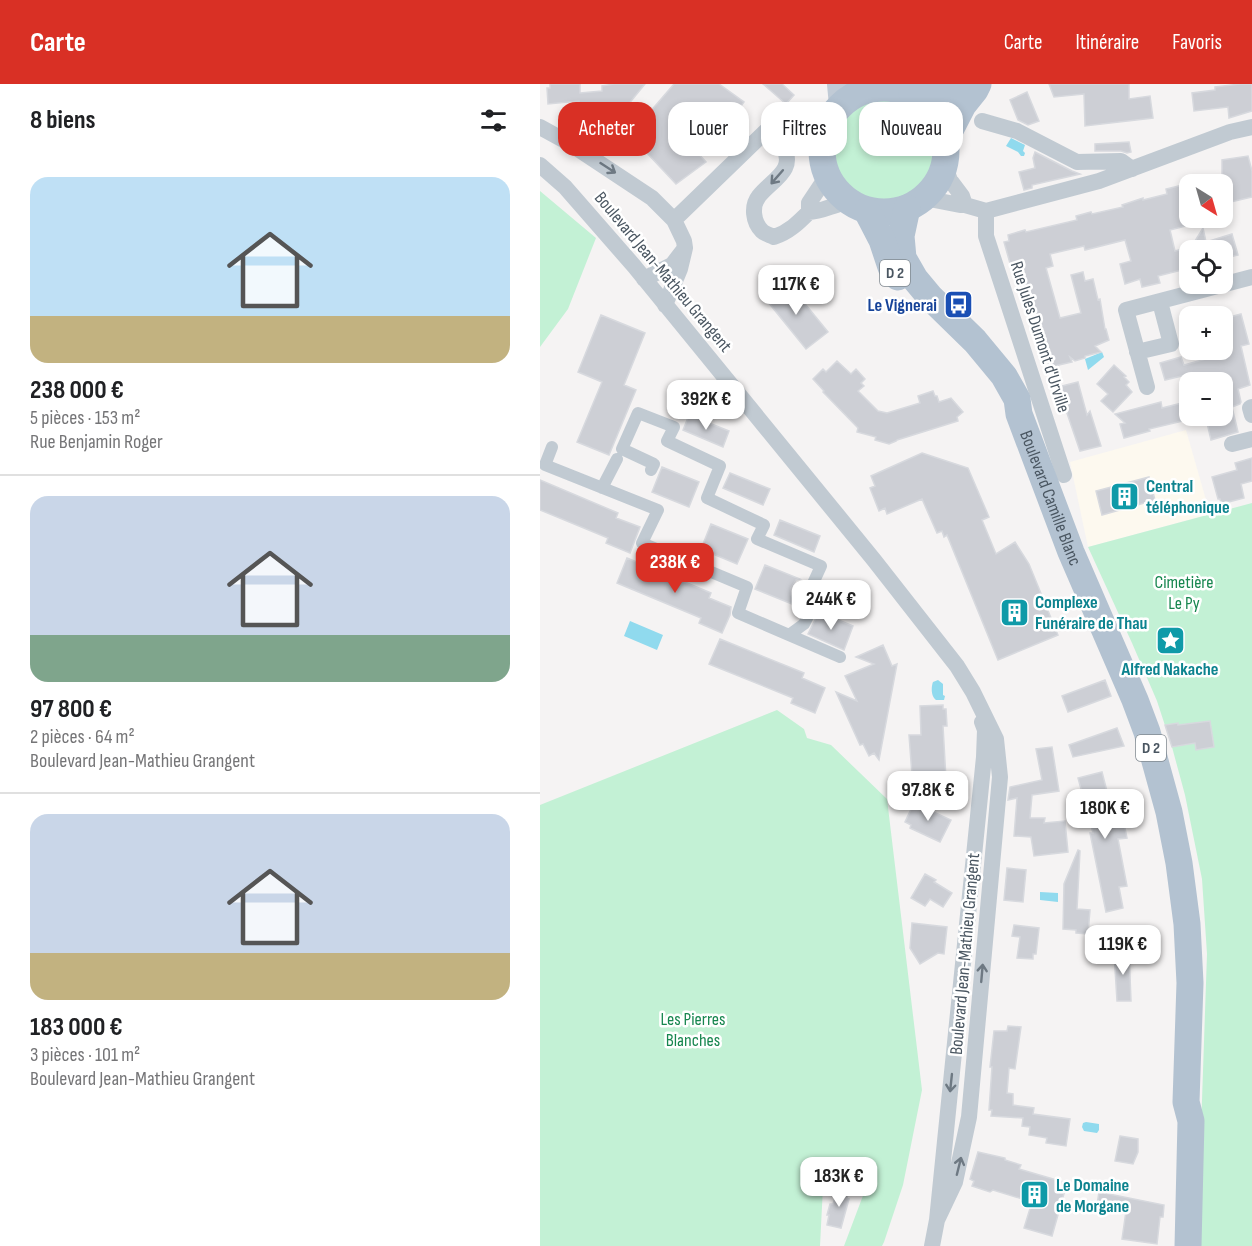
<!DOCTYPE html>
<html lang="fr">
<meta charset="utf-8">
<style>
:root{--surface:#fff;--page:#f6f6f6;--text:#202124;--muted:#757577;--line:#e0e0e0;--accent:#d93025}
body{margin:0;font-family:"Sofia Sans Condensed",sans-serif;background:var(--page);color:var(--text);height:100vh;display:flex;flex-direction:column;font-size:22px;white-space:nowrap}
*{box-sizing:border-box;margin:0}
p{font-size:20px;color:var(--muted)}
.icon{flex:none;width:33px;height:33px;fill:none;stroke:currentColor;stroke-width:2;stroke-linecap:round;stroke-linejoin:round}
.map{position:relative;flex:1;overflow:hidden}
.drawer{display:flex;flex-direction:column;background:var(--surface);width:540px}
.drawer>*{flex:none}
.banner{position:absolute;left:18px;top:18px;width:570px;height:54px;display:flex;gap:12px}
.needle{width:39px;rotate:143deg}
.controls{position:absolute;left:639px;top:90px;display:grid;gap:12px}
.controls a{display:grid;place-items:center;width:54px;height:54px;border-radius:12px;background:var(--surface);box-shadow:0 3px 9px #0003;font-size:30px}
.price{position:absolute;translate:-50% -51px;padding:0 14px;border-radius:12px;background:#fff;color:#222;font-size:20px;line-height:39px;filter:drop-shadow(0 2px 3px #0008)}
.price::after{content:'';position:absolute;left:50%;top:36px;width:18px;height:14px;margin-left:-9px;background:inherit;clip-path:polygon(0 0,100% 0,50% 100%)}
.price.on{background:var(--accent);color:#fff}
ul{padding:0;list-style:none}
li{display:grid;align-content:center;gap:12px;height:318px;padding:0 30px}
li+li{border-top:2px solid var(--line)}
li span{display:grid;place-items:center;height:186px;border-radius:18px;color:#555}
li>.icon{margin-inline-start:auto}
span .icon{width:108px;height:108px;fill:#fffc;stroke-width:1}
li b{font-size:26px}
h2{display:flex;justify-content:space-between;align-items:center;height:72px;padding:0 30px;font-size:26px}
.tag{padding:0 21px;border-radius:18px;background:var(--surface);box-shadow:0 3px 9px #0003;font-size:21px;line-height:54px}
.tag.on{background:var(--accent);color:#fff}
header{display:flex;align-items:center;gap:36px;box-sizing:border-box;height:84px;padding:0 30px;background:var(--accent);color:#fff}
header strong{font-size:28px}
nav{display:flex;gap:33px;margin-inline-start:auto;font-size:21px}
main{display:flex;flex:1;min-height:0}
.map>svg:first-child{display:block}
.commercial{fill:#fdf9ef}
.green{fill:#c3f1d5}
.water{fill:#90daee}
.building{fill:#cdcfd5;stroke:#d7d9de;stroke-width:1.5}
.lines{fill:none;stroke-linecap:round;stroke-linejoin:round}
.pedestrian{stroke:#c1cad2;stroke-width:12}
.minor{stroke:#c1cad2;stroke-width:16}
.secondary{stroke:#c1cbd6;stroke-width:24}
.primary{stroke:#b3c2d1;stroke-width:27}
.oneway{stroke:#6e7983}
.labels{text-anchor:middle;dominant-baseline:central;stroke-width:5;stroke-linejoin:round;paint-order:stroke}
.shield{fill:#fff;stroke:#808990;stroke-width:1.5}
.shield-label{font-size:16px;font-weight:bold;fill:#4a5661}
.street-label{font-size:18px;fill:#4a5661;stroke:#fff}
.transit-label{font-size:18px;font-weight:bold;fill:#164399;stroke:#fff;text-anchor:end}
.culture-label{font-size:18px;font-weight:bold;fill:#0d838f;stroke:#fff;text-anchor:start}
.park-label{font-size:18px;fill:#17864f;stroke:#fff}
</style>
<header>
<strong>Carte</strong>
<nav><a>Carte</a><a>Itinéraire</a><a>Favoris</a></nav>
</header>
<main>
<section class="drawer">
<h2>8 biens<svg class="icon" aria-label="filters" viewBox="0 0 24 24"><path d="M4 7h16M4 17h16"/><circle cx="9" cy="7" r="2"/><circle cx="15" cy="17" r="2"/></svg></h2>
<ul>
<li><span style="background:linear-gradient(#bfe0f5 75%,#c2b280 0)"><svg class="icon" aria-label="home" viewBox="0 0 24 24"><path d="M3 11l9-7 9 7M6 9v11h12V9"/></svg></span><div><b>238 000 €</b><p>5 pièces · 153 m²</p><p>Rue Benjamin Roger</p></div></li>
<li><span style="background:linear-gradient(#c9d6e8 75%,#7fa58c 0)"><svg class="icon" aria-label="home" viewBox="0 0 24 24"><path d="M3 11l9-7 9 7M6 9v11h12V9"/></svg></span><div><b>97 800 €</b><p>2 pièces · 64 m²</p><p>Boulevard Jean-Mathieu Grangent</p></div></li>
<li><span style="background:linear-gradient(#c9d6e8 75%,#c2b280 0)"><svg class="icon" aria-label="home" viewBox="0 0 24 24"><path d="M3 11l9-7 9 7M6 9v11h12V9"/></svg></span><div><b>183 000 €</b><p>3 pièces · 101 m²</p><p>Boulevard Jean-Mathieu Grangent</p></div></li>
</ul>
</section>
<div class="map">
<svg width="712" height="1162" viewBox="0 0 712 1162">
<rect width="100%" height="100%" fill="#f5f3f3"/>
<path class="commercial" d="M646 346 670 430 548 463 530 378Z"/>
<path class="green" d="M291 66a53 53 0 1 1 106 0a53 53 0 1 1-106 0Z
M0 107 56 154 28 225 0 263Z
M712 419V1162H657L667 870 662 795 645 711 632 663 617 617 592 559 548 463Z
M237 626 264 645 267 654 291 661 347 715 382 1006 363 1101 344 1158 342 1162H304L330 1093 284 1083 280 1162H0V721Z"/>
<path class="water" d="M471 54 485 61 483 67 485 69 484 72H481L478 68 466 62Z
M562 268 564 273 548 286 545 275Z
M90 537 123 551 117 566 84 552Z
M398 596 403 600V611L405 612 404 616H396C391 613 391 603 393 598Z
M500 808 518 809V818L500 816Z
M546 1038 559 1040V1046L557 1049 544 1047 542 1043 543 1039Z"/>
<path class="building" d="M10 0H40V9L62 7V2L74 0H105L78 33 65 35 66 43 49 44 48 40 42 41 39 17 8 20 7 4H10Z
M134 0H179L204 18 180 51 163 32 142 52 166 78 136 100 90 51Z
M223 0H242L254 11 246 20Z
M509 0H589V15L610 12 613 34 545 42 544 10 514 13Z
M700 0H712V27L689 34 688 23 654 27 652 9 675 6V3Z
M487 8 499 37 488 41 478 36 470 16Z
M589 58 591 68 587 69 581 67H555V60Z
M495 68 532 87 540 90 492 101V104L484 106 479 88 495 84 493 74Z
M708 72 712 87V113L682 120V76Z
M643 101 650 128V141L630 146 635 167 652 162 663 144 666 158 692 150 698 171 682 175V166H650V184L618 192 620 199 602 203 600 195 585 200 580 180 591 177 585 156 545 166 544 162 510 170 513 182 506 184 520 234 541 229 531 191 543 188 545 197 553 195 558 216 560 215 565 245H566L569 256 555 262 561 268 545 272V274L535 277 530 273 532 278 510 283 499 246H500L499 238 491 210 487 211 485 205 481 206 479 196 475 197 464 158 469 157 468 151 485 146 486 148 537 136 536 132 551 128 552 130 583 123 582 121 603 114V116L627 110 626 105Z
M243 198 260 218 262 216 288 248 266 265 224 213Z
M701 230 709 260 701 262 710 301 698 305 701 318 700 320 692 323 698 348 671 356 667 339 681 334 680 332H682V290L648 299 646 291 625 296 620 279 641 273 644 281 673 273 671 266H682V235Z
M61 231 105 249 84 301 96 306 69 371 37 358 62 298 38 288Z
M297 277 311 290 316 285 325 295 321 299 324 302 318 307 338 327 347 329 380 319 378 312 393 307 395 312H397L399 318 411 314 423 328 417 333 418 337 357 356 356 357 349 360 335 356 336 353 317 348 318 344 283 308 284 307 273 295 283 285 286 288Z
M574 281 586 292 584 293 589 298 586 301 592 308 573 328 561 317 568 310 557 300Z
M538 298 547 331 550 327 561 362 540 367 518 303Z
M621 318 622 324 642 319 647 336 609 345 610 347 584 354 580 340 585 339 575 330Z
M149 331 189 347 183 363 143 346Z
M382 369 428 384 449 433 442 436 456 470 475 458 489 480 518 551 458 576 407 451 404 453 402 447 397 449 382 415 347 430 345 424 339 427 330 404 335 402 331 392Z
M712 374V397L701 400 704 414 681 420 680 415H678L672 393 697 386 695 379Z
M122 383 159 398 149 423 112 408Z
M190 389 230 405 223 421 183 404Z
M609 393 615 416 562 431 556 407Z
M0 396 78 429 76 434 100 443 90 469 66 459 68 454 0 426Z
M240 436 280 452 274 468 234 451Z
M171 440 208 455 197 480 161 465Z
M87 474 171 509 169 514 191 523 190 531 182 549 159 539 161 534 77 499Z
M225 481 260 495 256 496 251 504V511L254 515 252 520 215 505Z
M279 528 313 542 304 566 268 550Z
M180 555 264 589 262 594 285 604 275 629 251 619 253 614 169 580Z
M343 561 352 582 357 580 339 676 334 669 329 672 323 660 320 661 296 608 317 617 305 592 334 580 316 573Z
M565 596 571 612 528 628 522 612Z
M403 621V625H406L407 642H403L406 695 385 696 384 690 372 691 369 651H381L380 622Z
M670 637 674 663 656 666 655 659 632 663 625 641 638 639V641Z
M577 644 584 662 533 673 529 661Z
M512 663 519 707 492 711 490 734H505L504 739 525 737 528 768 494 772 491 753 474 752 477 714 468 716 470 703 502 696 496 665Z
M562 688 576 742 584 739 587 754 578 755 587 802 579 803 583 824 566 828 550 749H553L538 694Z
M374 719 411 736 400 758 370 744 371 741 365 738Z
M538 766 540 767 537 825 550 826 548 850 536 849V846L523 845 524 800Z
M467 784 486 786 483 818 464 816Z
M385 790 396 796 394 798 412 809 403 823 390 815 385 822 371 814Z
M372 839 407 843 404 870 398 869 380 880 370 864Z
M474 841 499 844 496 870H493V875L477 874 480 853 472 852Z
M589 867 591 917H577L574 868Z
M468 942 481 943 475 985 469 984 467 1009 473 1010V1021L494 1024 493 1030 530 1035 526 1062 506 1059 507 1054 489 1051 490 1043 482 1042 483 1034 451 1032 452 1026H449L452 983H450L454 947H467Z
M580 1052 598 1055V1068L593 1080 575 1077Z
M438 1068 465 1074V1076L481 1081 479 1085 527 1099 512 1152 484 1144 492 1118 453 1106 450 1108 432 1102 434 1097 430 1095Z
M299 1101 310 1104 307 1114 309 1115 301 1144 287 1141 289 1131H287L290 1120H293Z
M559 1108 624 1121 623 1133H620L617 1160 582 1155 586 1127 557 1121Z"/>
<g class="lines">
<path class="pedestrian" d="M12 363 5 381 118 426 102 459 207 503 198 529 300 573
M111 386 114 380 82 365 98 329 134 343 127 357 180 382 167 414 224 441 217 455 281 482 270 506 261 503 258 508
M62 404 77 375
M249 551 264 540 276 516"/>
<path class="minor" d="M442 37 477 47 537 78 581 77 592 85
M0 43 29 59 112 114 134 136 144 157 145 164
M0 81 25 103 94 182 334 476 417 582 433 608 456 655 460 693 429 1033 415 1098 397 1136
M384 114 420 121H425L422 112 410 96 405 83
M425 121 446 127 559 97 690 48 712 43
M446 127V152L524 391
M269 128V119L287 92
M134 136 226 47C234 50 239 54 243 62 257 87 231 96 219 112 211 122 213 138 222 147 225 150 230 151 234 153 249 148 258 139 269 128 282 128 294 120 308 118
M104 195 132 181 145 164 140 185 125 221
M597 268 631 260 620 218
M607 303 586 226 712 193
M712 323 710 324 712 331
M692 360 712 355
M392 1162 397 1136 444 673 445 646 442 638"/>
<path class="secondary" d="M299 0 301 21
M338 0 344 3"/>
<g class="primary">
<circle cx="344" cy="66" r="62"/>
<path d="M372 9C390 9 406 7 422 0"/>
<path d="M406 54 423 21 435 6 438 0"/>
<path id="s1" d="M367 124 361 152 363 174 375 195 390 213 435 257 464 292 477 315 479 330 531 468 595 616 607 648 629 728 639 779 647 840 650 899 646 1018 651 1037 648 1162"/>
<path d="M327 127 342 156 351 183 358 193"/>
</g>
</g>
<defs><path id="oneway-shaft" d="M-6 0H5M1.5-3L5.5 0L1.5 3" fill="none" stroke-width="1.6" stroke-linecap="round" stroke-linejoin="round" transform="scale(1.5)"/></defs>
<g class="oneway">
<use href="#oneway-shaft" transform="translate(68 84) rotate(33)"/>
<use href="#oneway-shaft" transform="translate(237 93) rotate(131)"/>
<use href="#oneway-shaft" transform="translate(442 889) rotate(-85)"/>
<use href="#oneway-shaft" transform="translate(411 999) rotate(96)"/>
<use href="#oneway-shaft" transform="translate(419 1082) rotate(-76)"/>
</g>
<defs>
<symbol id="bus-square" viewBox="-11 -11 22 22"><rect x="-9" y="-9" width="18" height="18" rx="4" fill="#1a4fb4" stroke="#fff"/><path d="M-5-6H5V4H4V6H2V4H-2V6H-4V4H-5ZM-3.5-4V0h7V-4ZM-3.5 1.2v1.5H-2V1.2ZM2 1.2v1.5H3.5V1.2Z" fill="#fff"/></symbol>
<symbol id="building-square" viewBox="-11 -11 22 22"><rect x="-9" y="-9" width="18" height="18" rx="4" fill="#0f9aa8" stroke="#fff"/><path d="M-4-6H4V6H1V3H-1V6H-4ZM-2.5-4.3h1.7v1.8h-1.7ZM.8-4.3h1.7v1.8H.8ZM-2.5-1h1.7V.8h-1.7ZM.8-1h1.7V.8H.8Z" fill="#fff"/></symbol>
<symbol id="sight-square" viewBox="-11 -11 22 22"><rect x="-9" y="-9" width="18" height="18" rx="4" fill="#0f9aa8" stroke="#fff"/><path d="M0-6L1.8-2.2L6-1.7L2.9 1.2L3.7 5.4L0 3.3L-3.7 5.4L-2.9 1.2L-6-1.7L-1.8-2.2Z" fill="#fff"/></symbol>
</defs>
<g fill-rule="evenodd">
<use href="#bus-square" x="402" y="204" width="33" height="33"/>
<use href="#building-square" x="568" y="396" width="33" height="33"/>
<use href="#building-square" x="458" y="512" width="33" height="33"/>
<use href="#sight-square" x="614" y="540" width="33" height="33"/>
<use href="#building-square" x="478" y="1094" width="33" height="33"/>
</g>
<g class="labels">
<g class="shield">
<rect x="340" y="176" width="30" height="26" rx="4.5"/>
<rect x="596" y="651" width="30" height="26" rx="4.5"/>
</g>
<g class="shield-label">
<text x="355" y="189">D 2</text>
<text x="611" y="664">D 2</text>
</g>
<g class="street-label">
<text transform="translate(123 188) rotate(50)">Boulevard Jean-Mathieu Grangent</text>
<text transform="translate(500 253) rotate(72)">Rue Jules Dumont d'Urville</text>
<text stroke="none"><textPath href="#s1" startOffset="338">Boulevard Camille Blanc</textPath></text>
<text transform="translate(425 870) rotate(-85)">Boulevard Jean-Mathieu Grangent</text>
</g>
<g class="transit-label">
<text x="397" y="221">Le Vignerai</text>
</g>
<g class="culture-label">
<text x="606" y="402">Central<tspan x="606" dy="21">téléphonique</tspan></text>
<text x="495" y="518">Complexe<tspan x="495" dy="21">Funéraire de Thau</tspan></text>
<text x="630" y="585" text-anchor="middle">Alfred Nakache</text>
<text x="516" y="1101">Le Domaine<tspan x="516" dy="21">de Morgane</tspan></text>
</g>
<g class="park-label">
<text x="644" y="498">Cimetière<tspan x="644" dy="21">Le Py</tspan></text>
<text x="153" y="935">Les Pierres<tspan x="153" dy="21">Blanches</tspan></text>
</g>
</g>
</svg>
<div class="controls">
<a><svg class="needle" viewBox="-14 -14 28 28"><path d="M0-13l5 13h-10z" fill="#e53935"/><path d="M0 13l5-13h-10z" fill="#757577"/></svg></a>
<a><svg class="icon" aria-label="locate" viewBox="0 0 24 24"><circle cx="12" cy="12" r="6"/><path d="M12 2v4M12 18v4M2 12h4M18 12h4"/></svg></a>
<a>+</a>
<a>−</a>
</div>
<b class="price" style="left:256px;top:232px">117K €</b>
<b class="price" style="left:166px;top:347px">392K €</b>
<b class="price on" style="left:135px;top:510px">238K €</b>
<b class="price" style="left:291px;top:547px">244K €</b>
<b class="price" style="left:388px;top:738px">97.8K €</b>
<b class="price" style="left:565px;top:756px">180K €</b>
<b class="price" style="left:583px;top:892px">119K €</b>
<b class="price" style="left:299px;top:1124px">183K €</b>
<div class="banner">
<a class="tag on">Acheter</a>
<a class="tag">Louer</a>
<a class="tag">Filtres</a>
<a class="tag">Nouveau</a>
</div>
</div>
</main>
